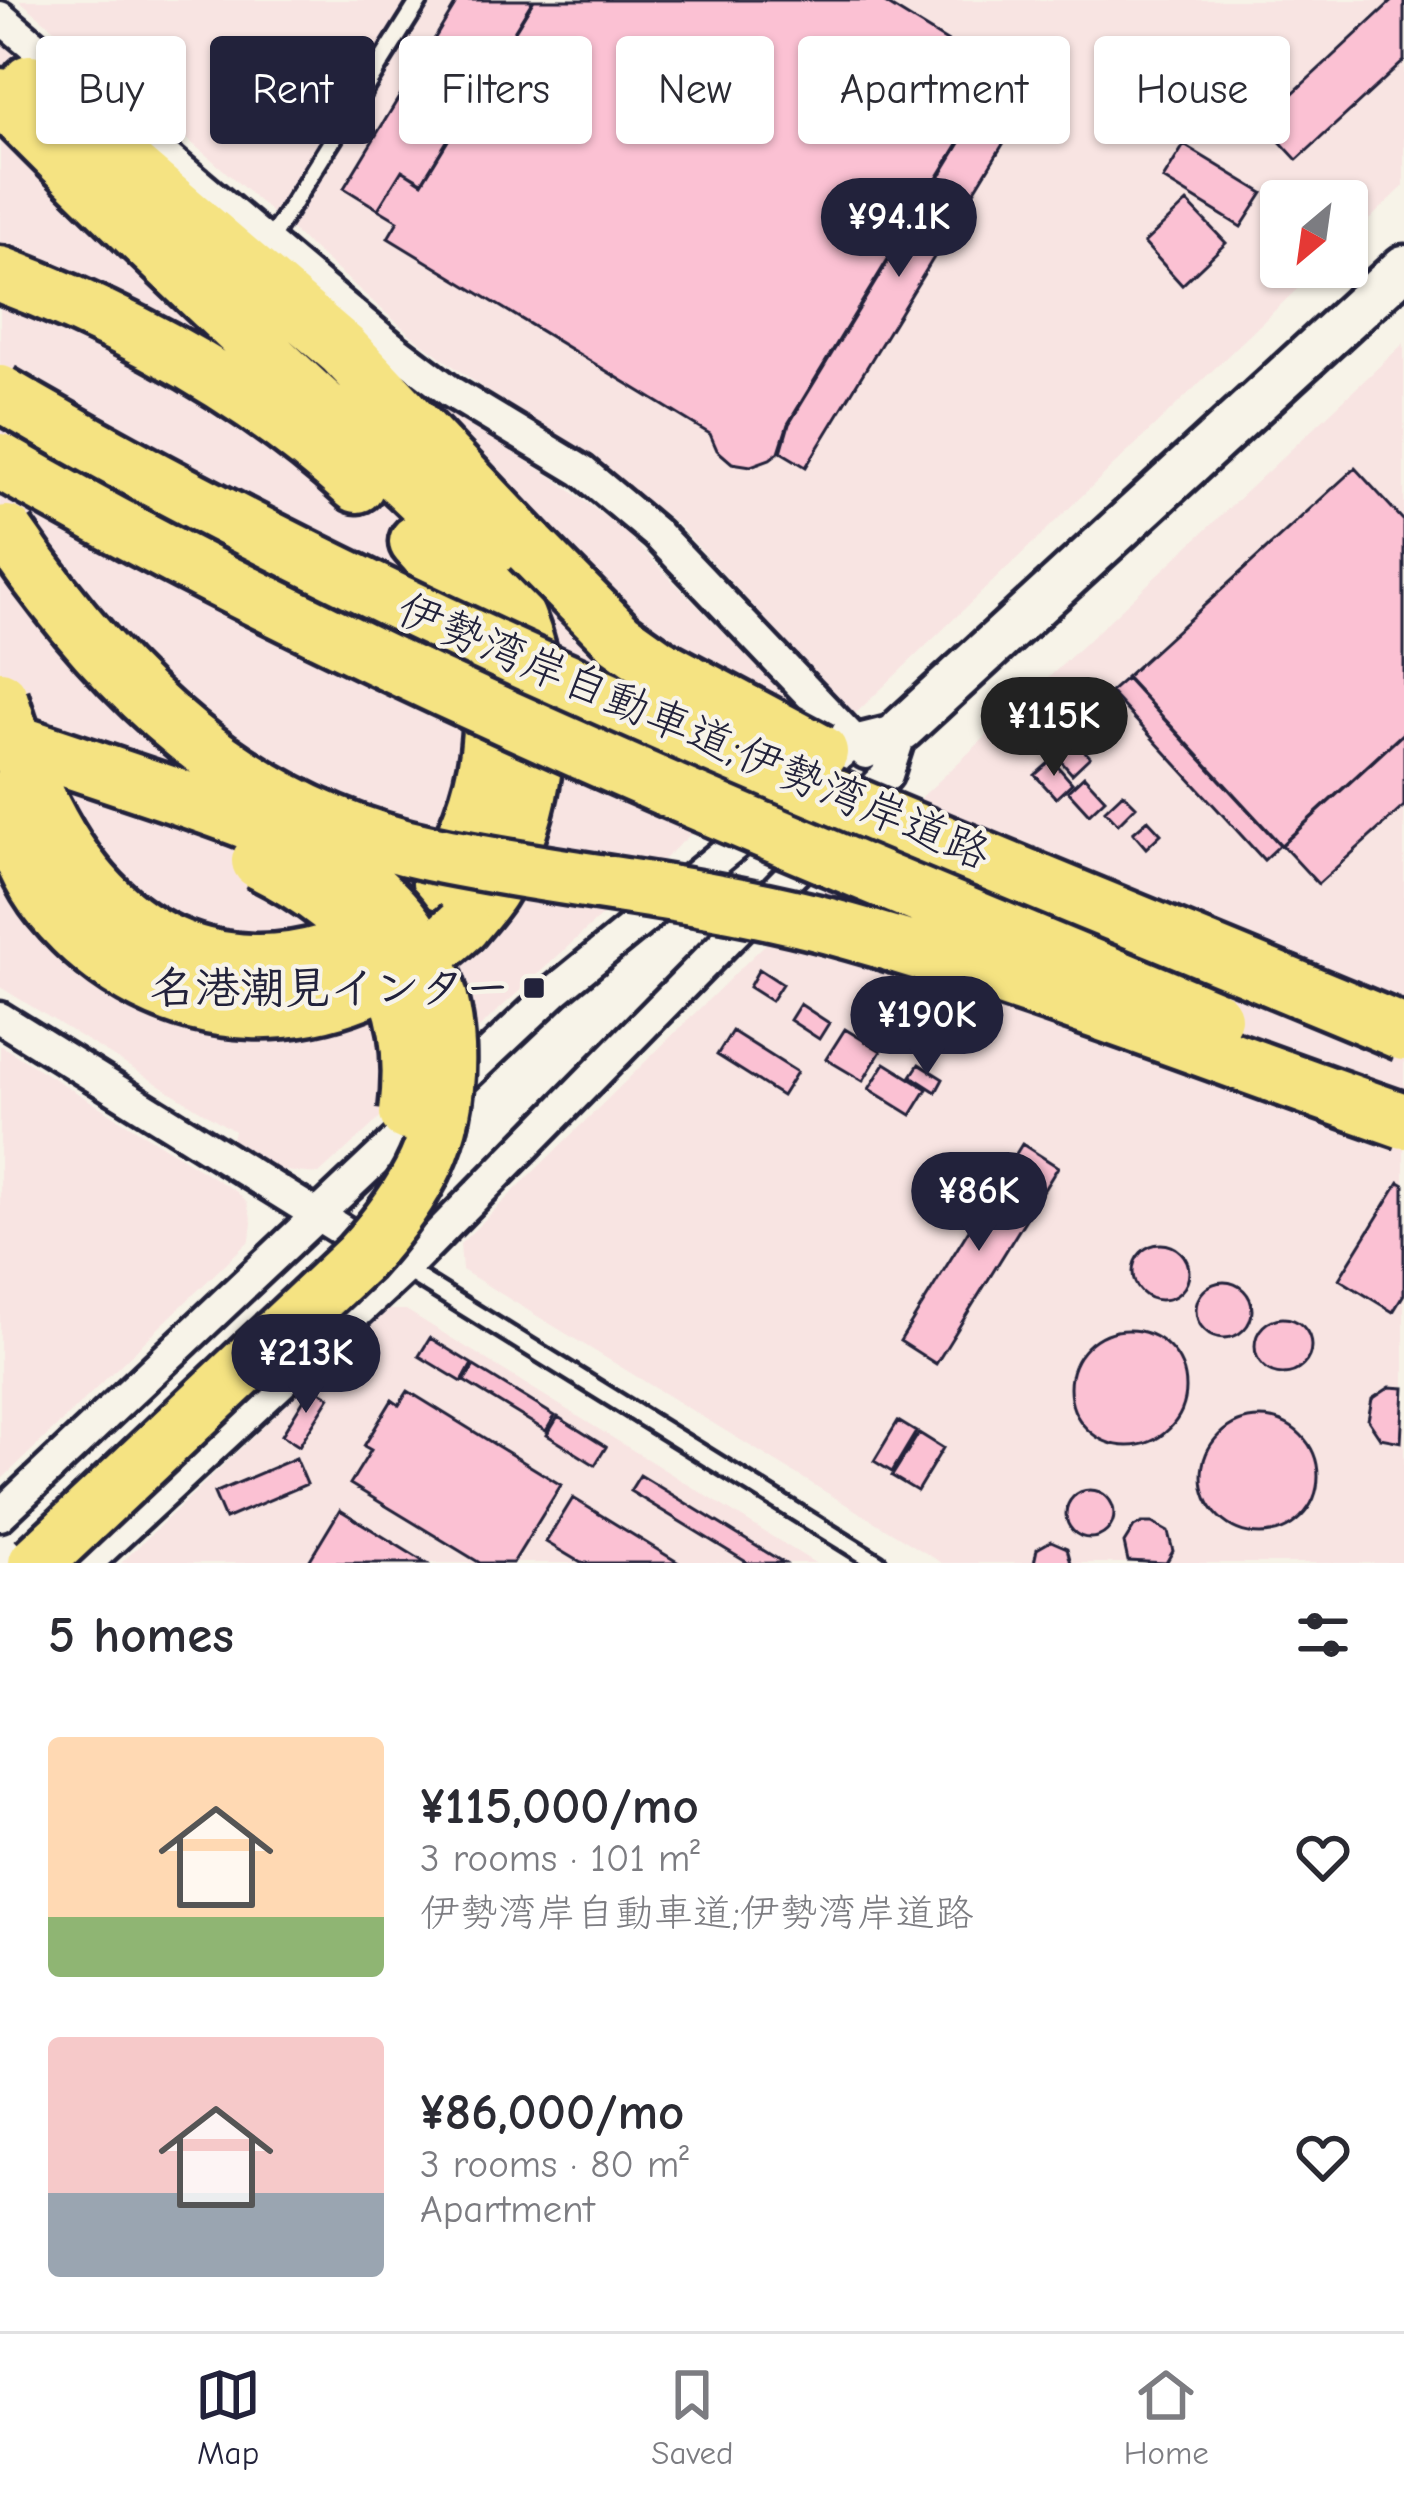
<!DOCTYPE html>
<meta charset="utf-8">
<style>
:root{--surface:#fff;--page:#f7f7f7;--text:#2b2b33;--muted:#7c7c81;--line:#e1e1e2;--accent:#22223b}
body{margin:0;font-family:"Comic Neue","Klee One",sans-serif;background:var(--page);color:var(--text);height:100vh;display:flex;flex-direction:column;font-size:45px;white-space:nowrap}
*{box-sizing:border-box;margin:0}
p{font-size:39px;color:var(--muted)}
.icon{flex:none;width:66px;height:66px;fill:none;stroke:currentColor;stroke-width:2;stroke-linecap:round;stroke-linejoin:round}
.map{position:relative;height:1563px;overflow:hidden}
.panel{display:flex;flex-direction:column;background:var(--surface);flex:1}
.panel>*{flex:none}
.hud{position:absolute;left:36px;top:36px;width:1332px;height:108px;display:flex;gap:24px}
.needle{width:78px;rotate:209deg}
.buttons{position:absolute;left:1260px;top:180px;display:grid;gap:24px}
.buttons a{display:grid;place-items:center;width:108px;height:108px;border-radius:12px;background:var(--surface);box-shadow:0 3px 9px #0004;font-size:60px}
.price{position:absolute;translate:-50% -102px;padding:0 27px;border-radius:42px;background:var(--accent);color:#fff;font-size:39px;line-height:78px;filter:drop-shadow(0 3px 6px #0008)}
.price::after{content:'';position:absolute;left:50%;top:72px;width:36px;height:27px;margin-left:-18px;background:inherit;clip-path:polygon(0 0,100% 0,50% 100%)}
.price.active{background:#222;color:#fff}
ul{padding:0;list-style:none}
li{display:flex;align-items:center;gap:36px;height:300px;padding:0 48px}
li span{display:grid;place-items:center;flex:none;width:336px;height:240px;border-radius:12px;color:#555}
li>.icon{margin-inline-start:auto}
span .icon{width:144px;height:144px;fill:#fffc;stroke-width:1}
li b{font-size:51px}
h2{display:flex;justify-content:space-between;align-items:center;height:144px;padding:0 48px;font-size:51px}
.chip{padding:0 42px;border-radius:12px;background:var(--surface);box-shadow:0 3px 9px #0004;font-size:42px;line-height:108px}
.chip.active{background:var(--accent);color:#fff}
.tabs{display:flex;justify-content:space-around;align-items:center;height:168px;border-top:3px solid var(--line);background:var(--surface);font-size:33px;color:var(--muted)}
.tabs a{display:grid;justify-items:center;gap:6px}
.tabs .active{color:var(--accent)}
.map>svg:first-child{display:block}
.built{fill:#f8e4e2}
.building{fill:#fbc1d3;stroke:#22223b;stroke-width:3}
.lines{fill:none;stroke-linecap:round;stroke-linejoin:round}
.lane-casing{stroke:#22223b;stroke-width:24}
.street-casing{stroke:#22223b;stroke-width:39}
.secondary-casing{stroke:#22223b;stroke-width:51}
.highway-casing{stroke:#22223b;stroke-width:63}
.lane{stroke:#f7f3e8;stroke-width:15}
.street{stroke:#f7f3e8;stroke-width:30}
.secondary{stroke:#f7f3e8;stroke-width:42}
.highway{stroke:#f5e382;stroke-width:54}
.highway-bridge-casing{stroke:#22223b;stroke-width:63;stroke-linecap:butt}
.highway-bridge{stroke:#f5e382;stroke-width:54}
.poi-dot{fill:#22223b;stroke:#f7f3e8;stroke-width:4.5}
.labels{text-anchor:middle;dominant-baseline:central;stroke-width:9;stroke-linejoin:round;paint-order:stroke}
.street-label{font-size:45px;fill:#22223b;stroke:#f7f3e8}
.poi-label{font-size:45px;font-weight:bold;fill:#22223b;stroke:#f7f3e8;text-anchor:end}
</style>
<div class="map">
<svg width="1404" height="1563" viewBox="0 0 1404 1563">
<rect width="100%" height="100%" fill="#f7f3e8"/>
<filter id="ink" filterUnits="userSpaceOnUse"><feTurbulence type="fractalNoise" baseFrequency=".00833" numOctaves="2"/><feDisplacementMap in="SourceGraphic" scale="24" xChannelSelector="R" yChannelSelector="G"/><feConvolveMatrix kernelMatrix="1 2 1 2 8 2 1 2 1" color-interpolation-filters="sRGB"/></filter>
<g filter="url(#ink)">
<path class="built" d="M19 0H1404V186L1347 241V201H1281V267H1320L854 715 677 524 594 459 483 388 412 336 211 159Z
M0 40 264 257 420 394 554 478 624 531 805 716 806 729 319 1174 283 1171 263 1161 231 1142 234 1131 0 987Z
M1404 343V1563H942L462 1270 460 1244 755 954Z
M0 1045 237 1192 247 1203 252 1222 250 1240 0 1481Z
M385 1310H406L815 1563H121Z"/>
<path class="building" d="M458 0H533L422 182 402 170 378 209 344 188Z
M534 0H880L950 43 972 44 992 59 998 84 996 97 989 109 973 119 788 424 779 452 770 459 751 466 732 463 717 450 710 434 388 238 398 221 378 209 402 170 422 183Z
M1393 0H1404V61L1297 160 1262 122Z
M997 97 1022 113 806 467 781 452 789 424 974 120Z
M1184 145 1263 193 1241 227 1163 179Z
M1187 202 1226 243 1182 285 1144 243Z
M1355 468 1404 521V732L1281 845 1126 677Z
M1126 678 1280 845 1264 860 1110 692Z
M1404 733V806L1318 884 1282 845Z
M1070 735 1090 757 1072 774 1052 751Z
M1052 760 1072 783 1056 798 1035 775Z
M1084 776 1105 799 1089 814 1068 791Z
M1123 793 1136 806 1118 824 1105 810Z
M1148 820 1161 834 1146 848 1133 833Z
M759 969 782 984 771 1001 749 987Z
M800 1004 829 1023 819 1039 790 1020Z
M845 1029 881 1051 863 1081 826 1059Z
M732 1031 797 1072 782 1096 717 1055Z
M885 1063 927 1089 911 1115 869 1089Z
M919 1064 943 1079 936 1092 911 1076Z
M1022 1144 1058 1167 936 1364 900 1341Z
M1399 1182 1404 1185V1294L1393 1312 1339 1279Z
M1133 1272a28 28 0 1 1 56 0a28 28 0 1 1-56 0Z
M1196 1310a28 28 0 1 1 56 0a28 28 0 1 1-56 0Z
M1255 1346a28 28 0 1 1 56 0a28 28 0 1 1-56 0Z
M1070 1388a58 58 0 1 1 116 0a58 58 0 1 1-116 0Z
M430 1338 472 1364 462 1382 419 1356Z
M474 1366 555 1416 546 1431 464 1381Z
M312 1386 330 1397 299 1446 282 1435Z
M1390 1387 1404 1388 1401 1442 1380 1438 1368 1420 1372 1399Z
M408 1391 561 1485 513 1563H480L350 1484 371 1450 364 1446 392 1400 399 1405Z
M558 1417 606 1447 595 1465 547 1435Z
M1202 1476a58 58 0 1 1 116 0a58 58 0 1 1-116 0Z
M898 1421 916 1432 892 1472 874 1461Z
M919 1433 943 1448 917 1491 892 1476Z
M296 1458 307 1484 225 1519 214 1493Z
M640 1475 784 1563H748L630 1491Z
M1066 1514a24 24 0 1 1 48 0a24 24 0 1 1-48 0Z
M573 1498 679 1563H581L546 1542Z
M340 1510 426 1563H308Z
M1142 1523H1152L1168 1532 1173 1551 1166 1563 1128 1561 1124 1543 1134 1527Z
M1051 1541 1067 1548 1071 1563H1034L1037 1549Z"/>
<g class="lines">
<defs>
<path id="lane" d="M268 243 420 0
M404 1269 878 1563"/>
<path id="street" d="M0 17 390 346 451 392 582 471 657 534 866 753
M815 776 854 741 902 729
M0 1018 377 1252
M0 1515 556 990 765 820
M87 1563 404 1269 803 863 887 775 902 729"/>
<path id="secondary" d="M902 729 1404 267"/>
<path id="highway" d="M30 82 343 350 530 548
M0 96C100 198 203 296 308 394 367 448 488 547 518 619 552 701 539 816 490 891 482 903 471 915 462 926
M0 274C130 323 254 390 357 485
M417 542C512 643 509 768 440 882"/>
</defs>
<use href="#lane" class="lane-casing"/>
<use href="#street" class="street-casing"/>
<use href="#secondary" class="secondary-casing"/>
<use href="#highway" class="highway-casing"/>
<use href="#lane" class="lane"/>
<use href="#street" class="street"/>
<use href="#secondary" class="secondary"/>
<use href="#highway" class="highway"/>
<defs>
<path id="highway-bridge" d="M0 393C445 653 930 834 1404 1033
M0 461C387 684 803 846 1214 1018
M7 533C112 686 241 813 429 853 562 881 698 891 829 926 1025 979 1213 1055 1404 1121
M530 548 619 638 657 665 820 752
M0 698C38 822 104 958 253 962 303 963 349 949 391 921
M0 737C58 756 115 776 173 795 301 838 440 888 447 1047 451 1136 417 1194 359 1258L36 1563
M0 800C13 836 26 877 51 907 162 1042 336 1043 462 926
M259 861C369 916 423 986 407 1113"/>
</defs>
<use href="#highway-bridge" class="highway-bridge-casing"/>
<use href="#highway-bridge" class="highway-bridge"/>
</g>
</g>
<rect class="poi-dot" x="522" y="976" width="24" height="24" rx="6"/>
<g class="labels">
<g class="street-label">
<text transform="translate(694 731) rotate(23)">伊勢湾岸自動車道;伊勢湾岸道路</text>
</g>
<g class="poi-label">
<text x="510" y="988">名港潮見インター</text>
</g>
</g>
</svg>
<div class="buttons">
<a><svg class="needle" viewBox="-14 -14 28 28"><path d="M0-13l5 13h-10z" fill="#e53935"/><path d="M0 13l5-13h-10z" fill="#7c7c81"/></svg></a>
</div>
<b class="price" style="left:899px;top:280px">¥94.1K</b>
<b class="price active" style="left:1054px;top:779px">¥115K</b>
<b class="price" style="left:927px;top:1078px">¥190K</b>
<b class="price" style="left:979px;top:1254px">¥86K</b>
<b class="price" style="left:306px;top:1416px">¥213K</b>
<div class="hud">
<a class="chip">Buy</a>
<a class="chip active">Rent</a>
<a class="chip">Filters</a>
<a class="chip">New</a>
<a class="chip">Apartment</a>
<a class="chip">House</a>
</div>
</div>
<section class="panel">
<h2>5 homes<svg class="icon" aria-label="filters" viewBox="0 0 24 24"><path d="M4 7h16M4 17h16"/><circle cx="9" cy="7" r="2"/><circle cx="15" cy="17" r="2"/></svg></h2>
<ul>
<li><span style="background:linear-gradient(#ffd9b3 75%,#8fb573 0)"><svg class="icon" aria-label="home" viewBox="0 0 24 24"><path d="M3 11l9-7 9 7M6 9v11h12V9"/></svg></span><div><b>¥115,000/mo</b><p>3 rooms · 101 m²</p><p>伊勢湾岸自動車道;伊勢湾岸道路</p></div><svg class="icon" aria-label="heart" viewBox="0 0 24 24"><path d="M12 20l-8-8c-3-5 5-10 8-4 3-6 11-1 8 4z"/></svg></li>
<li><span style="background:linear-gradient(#f6c9c9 65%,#9aa5b1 0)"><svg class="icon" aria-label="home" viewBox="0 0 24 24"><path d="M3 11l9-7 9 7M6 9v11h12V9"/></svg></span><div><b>¥86,000/mo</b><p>3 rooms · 80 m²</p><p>Apartment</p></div><svg class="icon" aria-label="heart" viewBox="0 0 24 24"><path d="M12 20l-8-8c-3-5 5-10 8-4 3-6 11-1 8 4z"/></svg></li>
</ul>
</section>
<nav class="tabs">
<a class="active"><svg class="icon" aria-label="map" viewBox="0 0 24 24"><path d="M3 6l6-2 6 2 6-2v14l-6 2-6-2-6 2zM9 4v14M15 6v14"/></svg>Map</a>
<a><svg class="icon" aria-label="saved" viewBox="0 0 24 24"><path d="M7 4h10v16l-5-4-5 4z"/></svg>Saved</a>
<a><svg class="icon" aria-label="home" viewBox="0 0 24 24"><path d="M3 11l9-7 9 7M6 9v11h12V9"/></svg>Home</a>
</nav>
